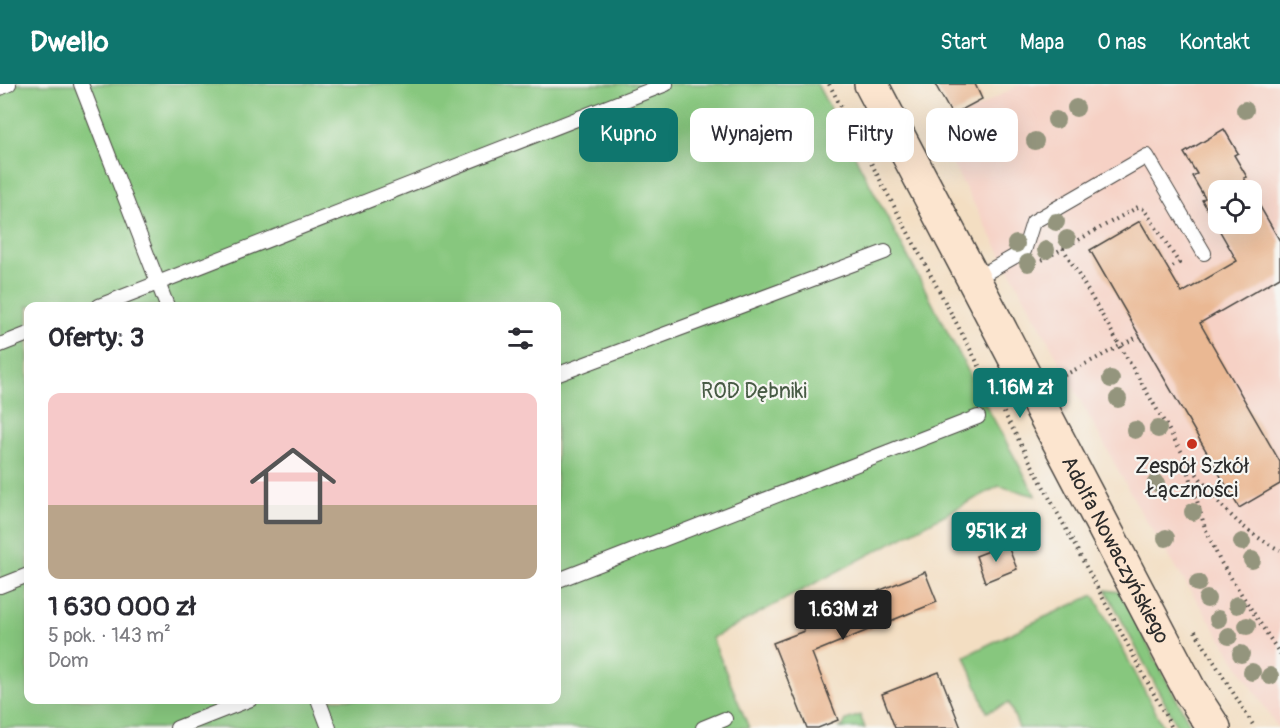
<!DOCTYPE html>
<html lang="pl">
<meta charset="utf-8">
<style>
:root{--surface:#fff;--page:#f7f7f7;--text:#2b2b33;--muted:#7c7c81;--accent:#0f766e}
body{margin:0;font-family:Pangolin,sans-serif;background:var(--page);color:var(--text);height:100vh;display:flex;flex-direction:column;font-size:22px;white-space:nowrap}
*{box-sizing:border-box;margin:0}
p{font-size:20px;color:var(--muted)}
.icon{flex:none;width:33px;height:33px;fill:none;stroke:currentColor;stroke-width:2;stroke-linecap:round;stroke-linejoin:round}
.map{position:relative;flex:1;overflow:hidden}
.drawer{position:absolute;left:24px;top:218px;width:537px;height:402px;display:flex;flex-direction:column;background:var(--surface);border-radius:12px;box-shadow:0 6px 24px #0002}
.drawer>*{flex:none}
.top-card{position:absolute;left:579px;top:24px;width:570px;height:54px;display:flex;gap:12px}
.buttons{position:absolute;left:1208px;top:96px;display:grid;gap:12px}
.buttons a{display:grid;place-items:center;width:54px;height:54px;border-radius:12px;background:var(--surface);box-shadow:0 6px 24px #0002;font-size:30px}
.price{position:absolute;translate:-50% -51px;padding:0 14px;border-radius:6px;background:var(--accent);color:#fff;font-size:20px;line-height:39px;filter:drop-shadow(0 2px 3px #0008)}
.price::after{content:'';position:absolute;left:50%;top:36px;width:18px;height:14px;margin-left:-9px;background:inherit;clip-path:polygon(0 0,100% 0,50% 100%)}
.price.on{background:#222;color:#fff}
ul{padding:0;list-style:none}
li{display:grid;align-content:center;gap:12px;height:318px;padding:0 24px}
li span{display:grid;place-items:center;height:186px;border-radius:12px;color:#555}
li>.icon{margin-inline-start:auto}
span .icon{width:108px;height:108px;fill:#fffc;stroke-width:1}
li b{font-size:26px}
h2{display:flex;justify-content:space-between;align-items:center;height:72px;padding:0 24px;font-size:26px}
.tag{padding:0 21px;border-radius:12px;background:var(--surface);box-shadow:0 6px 24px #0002;font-size:21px;line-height:54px}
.tag.on{background:var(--accent);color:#fff}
header{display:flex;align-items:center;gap:36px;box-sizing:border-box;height:84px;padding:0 30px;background:var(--accent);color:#fff}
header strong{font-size:28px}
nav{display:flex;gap:33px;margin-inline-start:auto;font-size:21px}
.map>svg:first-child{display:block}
.built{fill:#f6d1c5;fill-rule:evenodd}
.green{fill:#87c77e;stroke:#597954;stroke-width:1.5;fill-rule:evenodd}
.building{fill:#eab893}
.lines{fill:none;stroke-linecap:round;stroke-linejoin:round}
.lane-casing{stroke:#494642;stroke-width:16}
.secondary-casing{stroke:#494642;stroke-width:36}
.path{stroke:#494642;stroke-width:4;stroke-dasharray:1.5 4.5;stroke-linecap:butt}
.lane{stroke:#fff;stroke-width:14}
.secondary{stroke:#fce5cf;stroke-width:33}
.tree{fill:#94957d}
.poi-dot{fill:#c8321e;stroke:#f6f6f2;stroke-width:2}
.labels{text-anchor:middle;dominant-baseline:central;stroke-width:4.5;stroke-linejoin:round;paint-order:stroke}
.park-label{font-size:21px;fill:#475a44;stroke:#f6f6f2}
.poi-label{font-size:21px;fill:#2b2b2b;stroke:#f6f6f2}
.street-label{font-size:21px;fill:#2b2b2b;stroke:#f6f6f2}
</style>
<header>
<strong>Dwello</strong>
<nav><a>Start</a><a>Mapa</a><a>O nas</a><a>Kontakt</a></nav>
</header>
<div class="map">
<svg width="1280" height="644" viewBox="0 0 1280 644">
<rect width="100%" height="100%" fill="#f6f6f2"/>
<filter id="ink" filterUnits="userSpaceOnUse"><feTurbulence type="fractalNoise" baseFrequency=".0167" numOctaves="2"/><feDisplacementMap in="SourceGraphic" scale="12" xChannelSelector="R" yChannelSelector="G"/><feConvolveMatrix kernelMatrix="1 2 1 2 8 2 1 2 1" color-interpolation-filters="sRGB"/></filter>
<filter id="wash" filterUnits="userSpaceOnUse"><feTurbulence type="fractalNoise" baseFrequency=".008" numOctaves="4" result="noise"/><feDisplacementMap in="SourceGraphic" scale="24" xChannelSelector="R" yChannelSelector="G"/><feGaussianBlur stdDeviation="1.35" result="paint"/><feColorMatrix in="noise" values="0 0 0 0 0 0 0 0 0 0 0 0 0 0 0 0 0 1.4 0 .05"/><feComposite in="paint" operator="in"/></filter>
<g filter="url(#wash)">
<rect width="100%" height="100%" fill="#f3dec2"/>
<path class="built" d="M1020 0H1280V644H1278L1239 583 1142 430 935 48ZM1218 106H1251V140H1218Z"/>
<path class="green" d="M0 0H817L987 323 1036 412 999 402 712 554 749 644H0ZM28 222H556V615H28Z
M1106 506 1120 508 1192 644H1178Z
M1094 511 1164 644H1019L1009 619 987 628 965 572 1034 538Z
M860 631 865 644H839L843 642 846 636Z"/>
<g id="blocks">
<path class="building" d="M935 0H975L982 15 952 31Z
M1224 45 1238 69 1234 71 1247 93 1244 94 1251 106H1218V140H1251V107L1280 157V193L1200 239 1280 378V400L1239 424 1090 166 1140 137 1182 209 1237 177 1202 116 1205 114 1192 92 1197 90 1184 69Z
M1007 460 1017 485 985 498 976 472Z
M925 488 937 518 812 569 838 636 818 644H807L773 559 804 547 800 539Z
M939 588 961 644H895L882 610Z"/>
</g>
</g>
<g filter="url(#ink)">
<use href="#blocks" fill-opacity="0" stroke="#494642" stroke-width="1.5"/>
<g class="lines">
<defs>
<path id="lane" d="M81 0 167 222
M0 4 9 0
M975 195 1024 167 1033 138 1147 72 1204 169
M99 222 666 0
M0 261 28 250
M556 291 885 168
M556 497 978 333
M0 502 28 491
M318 615 329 644
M177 644 251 615
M703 644 725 635"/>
<g id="secondary">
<path id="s1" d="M871 0 1190 607 1214 644"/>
</g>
</defs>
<use href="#lane" class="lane-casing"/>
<use href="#secondary" class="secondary-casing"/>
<path class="path" d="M829 0 1172 644
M1063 164 1184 372 1205 444 1220 477 1280 570
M1042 176 1138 123 1144 125 1179 179 1169 185
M1059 294 1139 252
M1186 375C1215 415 1234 443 1280 466
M1195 547 1255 644"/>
<use href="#lane" class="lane"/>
<use href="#secondary" class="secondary"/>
</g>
<g class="tree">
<circle cx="1076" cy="24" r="9"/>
<circle cx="1245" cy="26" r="9"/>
<circle cx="1056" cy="36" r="9"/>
<circle cx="936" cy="42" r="9"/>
<circle cx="980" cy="52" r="9"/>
<circle cx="1005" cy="57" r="9"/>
<circle cx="1035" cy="57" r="9"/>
<circle cx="1056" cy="138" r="9"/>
<circle cx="1067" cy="155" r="9"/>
<circle cx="1016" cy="160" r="9"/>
<circle cx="1046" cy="166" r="9"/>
<circle cx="1028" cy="179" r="9"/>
<circle cx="1111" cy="295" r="9"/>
<circle cx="1118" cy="315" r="9"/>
<circle cx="1158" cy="345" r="9"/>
<circle cx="1135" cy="346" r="9"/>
<circle cx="1156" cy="399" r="9"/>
<circle cx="1193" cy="428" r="9"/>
<circle cx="1166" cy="454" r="9"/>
<circle cx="1242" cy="458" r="9"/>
<circle cx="1252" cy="476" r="9"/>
<circle cx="1198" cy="499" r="9"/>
<circle cx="1207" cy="515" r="9"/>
<circle cx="1237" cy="521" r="9"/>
<circle cx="1218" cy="535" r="9"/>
<circle cx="1247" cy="542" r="9"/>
<circle cx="1229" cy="552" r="9"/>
<circle cx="1241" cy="570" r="9"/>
<circle cx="1252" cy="588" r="9"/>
<circle cx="1270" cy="592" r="9"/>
</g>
</g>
<circle class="poi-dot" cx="1192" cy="360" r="6"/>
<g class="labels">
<g class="park-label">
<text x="754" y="307">ROD Dębniki</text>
</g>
<g class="poi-label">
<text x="1192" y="382">Zespół Szkół<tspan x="1192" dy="24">Łączności</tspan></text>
</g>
<g class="street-label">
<text stroke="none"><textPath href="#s1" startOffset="526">Adolfa Nowaczyńskiego</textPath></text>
</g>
</g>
</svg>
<div class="buttons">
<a><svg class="icon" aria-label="locate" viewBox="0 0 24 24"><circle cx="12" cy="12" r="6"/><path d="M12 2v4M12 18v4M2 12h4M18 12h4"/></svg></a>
</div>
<b class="price" style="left:1020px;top:335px">1.16M zł</b>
<b class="price" style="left:996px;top:479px">951K zł</b>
<b class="price on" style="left:843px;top:557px">1.63M zł</b>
<div class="top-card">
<a class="tag on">Kupno</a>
<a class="tag">Wynajem</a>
<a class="tag">Filtry</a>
<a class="tag">Nowe</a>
</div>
<section class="drawer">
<h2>Oferty: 3<svg class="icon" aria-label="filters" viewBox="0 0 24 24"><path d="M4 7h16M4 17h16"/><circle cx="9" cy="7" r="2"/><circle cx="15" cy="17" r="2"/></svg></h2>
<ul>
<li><span style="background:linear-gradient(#f6c9c9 60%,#b9a48a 0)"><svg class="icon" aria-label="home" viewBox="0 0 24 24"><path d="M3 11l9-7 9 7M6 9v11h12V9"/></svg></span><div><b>1 630 000 zł</b><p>5 pok. · 143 m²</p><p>Dom</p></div></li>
</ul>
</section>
</div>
